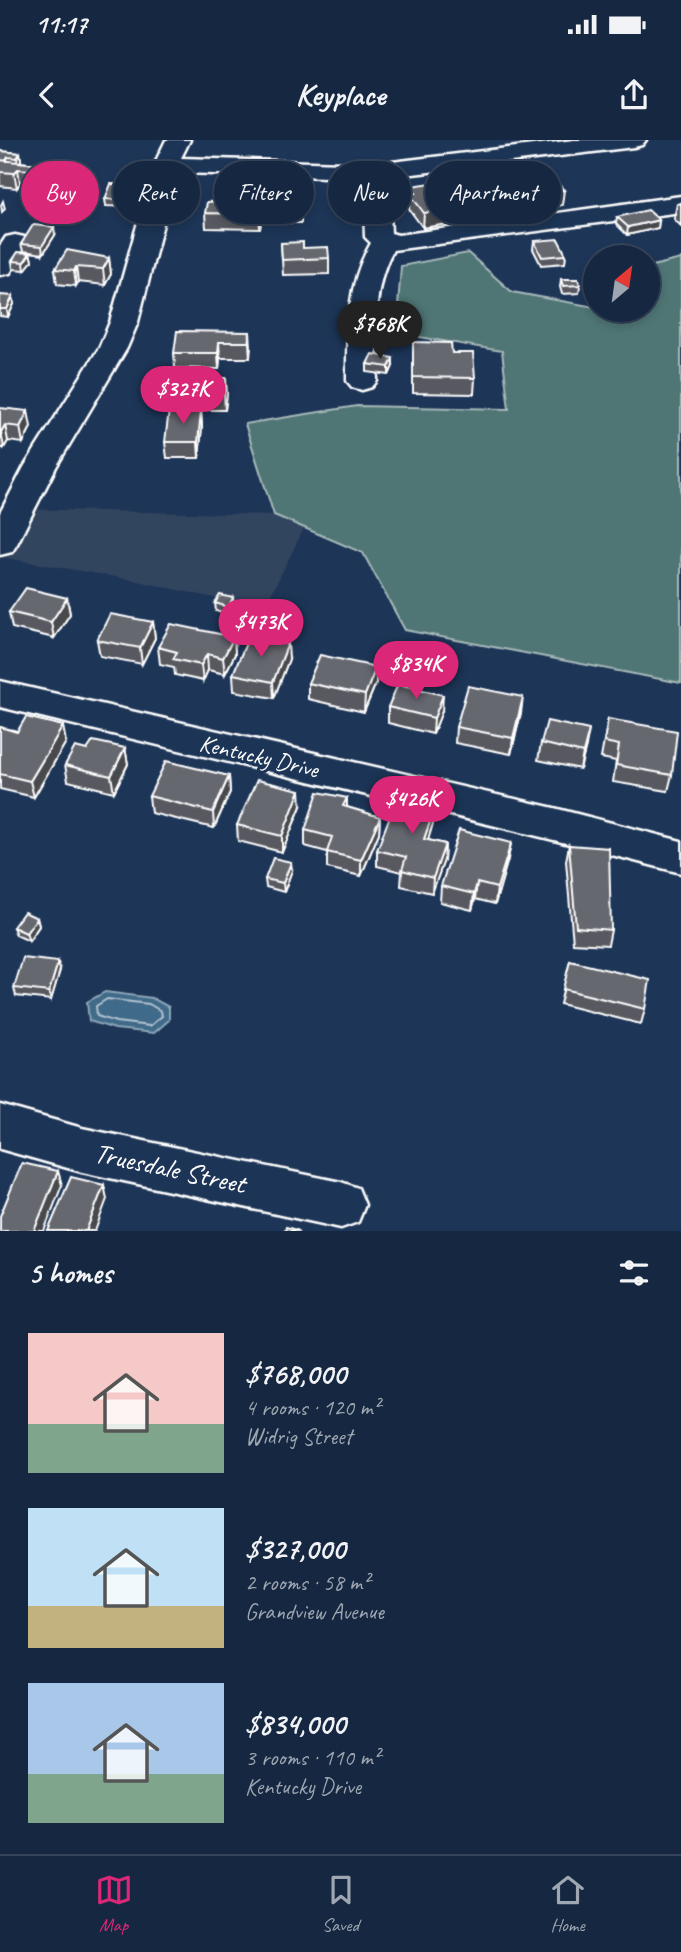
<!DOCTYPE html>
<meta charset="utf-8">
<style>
:root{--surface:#162841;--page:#23344c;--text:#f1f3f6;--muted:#9ea6b1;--line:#35445a;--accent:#db2777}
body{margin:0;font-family:Caveat,sans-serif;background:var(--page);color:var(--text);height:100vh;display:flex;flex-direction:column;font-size:26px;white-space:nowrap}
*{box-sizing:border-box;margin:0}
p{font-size:23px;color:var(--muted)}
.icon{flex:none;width:38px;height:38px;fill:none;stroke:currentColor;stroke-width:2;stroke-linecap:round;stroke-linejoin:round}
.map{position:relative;height:1091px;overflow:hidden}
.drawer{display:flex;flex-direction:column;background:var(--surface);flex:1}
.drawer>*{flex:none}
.banner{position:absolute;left:21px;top:21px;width:640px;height:63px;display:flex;gap:14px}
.needle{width:46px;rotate:29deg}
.buttons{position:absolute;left:583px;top:105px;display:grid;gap:14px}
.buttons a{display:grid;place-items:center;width:77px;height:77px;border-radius:50%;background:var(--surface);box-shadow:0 4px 10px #0003,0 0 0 2px var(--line);font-size:35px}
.price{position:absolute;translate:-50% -60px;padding:0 16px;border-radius:24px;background:var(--accent);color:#fff;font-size:23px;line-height:46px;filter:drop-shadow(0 2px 4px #0008)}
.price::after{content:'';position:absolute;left:50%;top:42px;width:21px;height:16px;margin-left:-10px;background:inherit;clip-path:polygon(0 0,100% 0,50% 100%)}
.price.selected{background:#222;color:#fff}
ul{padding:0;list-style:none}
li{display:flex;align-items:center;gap:21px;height:175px;padding:0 28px}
li span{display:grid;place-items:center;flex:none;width:196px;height:140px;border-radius:0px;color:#555}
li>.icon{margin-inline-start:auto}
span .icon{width:84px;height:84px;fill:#fffc;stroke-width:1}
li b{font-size:30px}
h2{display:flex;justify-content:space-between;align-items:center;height:84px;padding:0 28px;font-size:30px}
.tag{padding:0 24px;border-radius:32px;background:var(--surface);box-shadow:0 4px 10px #0003,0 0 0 2px var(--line);font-size:24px;line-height:63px}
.tag.selected{background:var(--accent);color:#fff}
.status{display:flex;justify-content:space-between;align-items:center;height:49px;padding:0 35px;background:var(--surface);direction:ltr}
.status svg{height:19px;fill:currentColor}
header{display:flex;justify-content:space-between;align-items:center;height:91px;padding:0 28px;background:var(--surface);font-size:32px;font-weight:600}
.tab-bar{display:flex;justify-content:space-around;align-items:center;height:98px;border-top:2px solid var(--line);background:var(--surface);font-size:19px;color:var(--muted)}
.tab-bar a{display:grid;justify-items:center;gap:4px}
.tab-bar .selected{color:var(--accent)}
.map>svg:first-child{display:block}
.built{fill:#33445e}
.green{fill:#507475;stroke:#a8baba;stroke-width:2}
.water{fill:#416a89;stroke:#8da6b8;stroke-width:2}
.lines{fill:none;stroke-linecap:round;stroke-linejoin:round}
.shore{stroke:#b3c3d0;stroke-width:2}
.minor-casing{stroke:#fff;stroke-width:5}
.minor{fill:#1d3557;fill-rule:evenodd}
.wall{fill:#585960;stroke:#fff;stroke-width:2}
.shaded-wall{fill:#47484e;stroke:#fff;stroke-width:2}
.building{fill:#666770;stroke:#fff;stroke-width:2}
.labels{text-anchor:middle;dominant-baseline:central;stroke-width:6;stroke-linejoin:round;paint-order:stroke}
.street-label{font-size:24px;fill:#fff;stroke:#1d3557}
.near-street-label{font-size:28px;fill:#fff;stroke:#1d3557}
</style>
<div class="status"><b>11:17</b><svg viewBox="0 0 49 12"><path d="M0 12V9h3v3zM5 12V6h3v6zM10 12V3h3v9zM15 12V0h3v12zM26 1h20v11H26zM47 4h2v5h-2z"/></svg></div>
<header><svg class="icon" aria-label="back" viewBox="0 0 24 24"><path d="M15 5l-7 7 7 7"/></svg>Keyplace<svg class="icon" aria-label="share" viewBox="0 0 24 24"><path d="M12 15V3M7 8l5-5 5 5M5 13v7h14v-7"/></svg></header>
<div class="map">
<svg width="681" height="1091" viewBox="0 0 681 1091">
<rect width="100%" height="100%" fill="#1d3557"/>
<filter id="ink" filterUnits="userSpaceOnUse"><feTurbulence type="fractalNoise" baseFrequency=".0143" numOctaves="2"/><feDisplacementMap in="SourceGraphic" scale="14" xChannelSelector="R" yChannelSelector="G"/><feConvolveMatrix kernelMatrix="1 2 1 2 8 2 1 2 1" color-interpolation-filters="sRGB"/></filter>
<g filter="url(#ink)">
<path class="built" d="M18 369 274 375 304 388 264 469 133 440 0 417V404Z"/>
<path class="green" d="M468 113 512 152 595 167V170H648V127L681 119V543L405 490 363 413 274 375 245 284 357 266 509 269 502 211 396 193 401 126Z"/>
<path class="water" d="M105 852 152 858 169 867V880L154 893 115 889 89 881 87 862Z"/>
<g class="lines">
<path class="shore" d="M107 859 149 864 161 871 162 876 150 886 116 882 97 876 96 866Z"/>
<defs>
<path id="minor" d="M166 0H190L181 18 375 24 574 0H646L642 5 634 7 388 37 391 93 398 95 681 56V72L393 110C371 148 376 198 377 241L372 247 362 250 352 247 347 241C347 194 346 145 371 103L365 97 363 38 176 33 138 182 127 208 56 327 17 404 12 412 0 415V373L24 327 99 208 110 182 154 25Z
M15 95 24 97 28 103 10 133 0 135V106L6 97Z
M0 541 554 668 681 701V733L554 700 0 567Z
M0 965 82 988 341 1042 358 1048 365 1065 358 1082 341 1088 82 1032 0 1009Z"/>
</defs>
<use href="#minor" class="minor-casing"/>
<use href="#minor" class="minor"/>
</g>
<path class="wall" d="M0 11 20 13 21 20 20 22 45 25 47 39 43 46 20 43 17 48 0 46Z
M281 31V58H245V43Z
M522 33 562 65 423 88 409 69 411 46 446 51 449 50V41L481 47H485L486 37 511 43 522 41Z
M136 45 137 53 131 67 106 66 105 59Z
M303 46 302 57H289V49Z
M286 63H301V83H286Z
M681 63V86L674 79 677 64Z
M205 73 262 74 260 89 206 88Z
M617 77 659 80 658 88 627 95 616 84Z
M55 95 43 114 23 111 21 104Z
M534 101 566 115 565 123 541 125 533 109Z
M281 103 303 108 329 118V134L283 135Z
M30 113 32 121 25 130 13 129 12 121Z
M109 118 111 134 105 145 78 142 76 146 57 144 55 129Z
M561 139 580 145 579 153 562 154 560 147Z
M0 155 14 164 8 177 0 176Z
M250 192V218H220L219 229 175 228 174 213Z
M413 202 475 238 474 254 413 253Z
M367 224 393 226 389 235 367 232Z
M227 253 225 270H166L164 254Z
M0 268 31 287 23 303 8 301 4 308H0Z
M201 270 202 286 199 318H167L165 302Z
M67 458 70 474 54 498 12 488 9 472Z
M215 463 234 467 228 475 216 471Z
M302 479 295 497 262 491V483Z
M153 482 155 498 142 524 100 516 97 500Z
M234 497 235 514 225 534 208 530 203 541 175 535 174 527 160 524 158 507Z
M289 519 274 558 234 551 233 534Z
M308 543H376L364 572 308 559Z
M388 567 442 571 433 594 388 583Z
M521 573 511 614 455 603 456 587Z
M608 579 672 635 668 651 613 642 616 621 601 618Z
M0 587 66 602 34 657 0 649Z
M541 603 586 606 580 629 538 620Z
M125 608 128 624 114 652 68 641 65 625 87 610Z
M229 636 230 652 214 688 151 673 149 656Z
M347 658V667L380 677 379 693 361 736 327 728V712L305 706V690Z
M301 666 282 712 238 701 237 685Z
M434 680 428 700 445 704 444 720 432 753 401 746 402 732 377 726V710Z
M511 703 508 719 495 764 475 759 472 770 440 762 441 746Z
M569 705 611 790 608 805 573 803 566 721Z
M292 730 284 752 266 747 265 739Z
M37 778 39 786 29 801 16 795 13 787Z
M570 821 645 869 641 884 560 864Z
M60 830 51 860 16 856 14 848Z"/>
<path class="shaded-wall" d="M20 13 21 20 18 25 17 18Z
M45 25 47 39 43 46 41 31Z
M18 29 20 43 17 48 14 33Z
M136 45 137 53 131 67V60Z
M564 50 562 65 423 88 424 73Z
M262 59V74L260 89 259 74Z
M3 61 5 69 2 72 1 65Z
M659 80 658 88 627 95 628 87Z
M54 87 55 95 43 114 42 106Z
M30 113 32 121 25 130 24 122Z
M109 118 111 134 105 145 103 129Z
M76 127 78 142 76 146 74 131Z
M13 156 14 164 8 177 7 169Z
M250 192 251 207 250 218 249 202Z
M219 202 220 218 219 229 218 213Z
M393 218V226L389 235V227Z
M226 238 227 253 225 270 224 254Z
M201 270 202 286 199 318 198 302Z
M28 271 31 287 23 303 20 287Z
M5 285 8 301 4 308 1 292Z
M67 458 70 474 54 498 51 482Z
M233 458 234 467 228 475V467Z
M301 470 302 479 295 497 294 489Z
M153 482 155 498 142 524 140 508Z
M234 497 235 514 225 534 223 518Z
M288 503 289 519 274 558 273 542Z
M207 514 208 530 203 541 201 525Z
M376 527V543L364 572 365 555Z
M443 555 442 571 433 594 434 578Z
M523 557 521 573 511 614 513 598Z
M63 586 66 602 34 657 30 641Z
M589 590 586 606 580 629 583 613Z
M125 608 128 624 114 652 111 636Z
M229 636 230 652 214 688 213 672Z
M300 650 301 666 282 712V696Z
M436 664 434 680 423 715 424 699Z
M380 677 379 693 361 736V720Z
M511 703 508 719 495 764 497 748Z
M445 704 444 720 432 753 433 738Z
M291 722 292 730 284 752 283 743Z
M477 743 475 759 472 770 474 754Z
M37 778 39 786 29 801 26 793Z
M58 822 60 830 51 860 49 852Z
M58 1031 62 1045 44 1091H34Z
M104 1045 107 1059 95 1091H86Z"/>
<path class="building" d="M0 11 20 13 17 18 8 17 6 21 0 20Z
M0 20 45 25 41 31 18 29 14 33 0 32Z
M538 30 544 38 552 37 564 50 424 73 410 54 416 53 411 46 439 42 446 51 455 49 449 41 473 38 481 47 492 45 486 37 504 34 511 43 528 40 522 33Z
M246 31H281L280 43H245Z
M290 38H303L302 49H289Z
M111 44 136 45 131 60 105 59Z
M262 59 259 74 205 73 207 62Z
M286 63H301L300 75H286Z
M648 70 659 80 628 87 617 77Z
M33 85 54 87 42 106 21 104Z
M558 99 566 115 542 117 534 101Z
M303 102V108L328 107 329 118 282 120 281 103Z
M67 110 109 118 103 129 76 127 74 131 55 129Z
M18 112 30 113 24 122 12 121Z
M561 139H578L580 145 563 146Z
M0 155 13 156 7 169H0Z
M177 191 250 192 249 202H219L218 213H174Z
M413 202 451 203 452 213H473L475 238 413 237Z
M372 214 393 218 389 227 367 224Z
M166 238H226L224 254H164Z
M0 268 28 271 20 287 5 285 1 292H0Z
M169 270H201L198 302H165Z
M26 448 67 458 51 482 9 472Z
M220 455 233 458 228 467 215 463Z
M269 465 301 470 294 489 262 483Z
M110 474 153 482 140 508 97 500Z
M171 484 234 497 223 518 207 514 201 525 173 519 177 512 158 507Z
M249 496 288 503 273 542 233 534Z
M320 515 376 527 365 555 308 543Z
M398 544 443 555 434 578 388 567Z
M468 546 523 557 513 598 456 587Z
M26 577 63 586 30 641 0 634V587L17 592Z
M608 579 677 591 672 635 616 625 619 605 604 602Z
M547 581 589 590 583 613 541 603Z
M93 601 125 608 111 636 65 625 75 607 87 610Z
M166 621 229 636 213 672 149 656Z
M257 640 300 650 282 696 237 685Z
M318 652 347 658 343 666 380 677 361 720 327 712 332 697 305 690Z
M398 655 436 664 424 699 445 704 433 738 402 730 406 717 377 710Z
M459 690 511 703 497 748 477 743 474 754 441 746Z
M569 705 609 708 611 790 576 787Z
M273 718 291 722 283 743 265 739Z
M24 772 37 778 26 793 13 787Z
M23 818 58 822 49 852 14 848Z
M570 821 650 840 645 869 563 849Z
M22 1023 58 1031 34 1091H0V1076Z
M71 1037 104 1045 86 1091H48Z
M286 1087 299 1091H285Z"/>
</g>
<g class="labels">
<g class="street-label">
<text transform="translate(259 616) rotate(13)">Kentucky Drive</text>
</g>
<g class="near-street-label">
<text transform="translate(170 1028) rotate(12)">Truesdale Street</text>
</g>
</g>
</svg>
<div class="buttons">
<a><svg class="needle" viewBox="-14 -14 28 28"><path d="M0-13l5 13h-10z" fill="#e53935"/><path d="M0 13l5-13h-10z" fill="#9ea6b1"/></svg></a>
</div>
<b class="price selected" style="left:380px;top:221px">$768K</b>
<b class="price" style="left:183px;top:286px">$327K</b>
<b class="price" style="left:261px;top:519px">$473K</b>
<b class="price" style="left:416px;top:561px">$834K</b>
<b class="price" style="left:412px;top:696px">$426K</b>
<div class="banner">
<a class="tag selected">Buy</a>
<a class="tag">Rent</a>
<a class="tag">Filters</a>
<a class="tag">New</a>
<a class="tag">Apartment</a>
</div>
</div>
<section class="drawer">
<h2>5 homes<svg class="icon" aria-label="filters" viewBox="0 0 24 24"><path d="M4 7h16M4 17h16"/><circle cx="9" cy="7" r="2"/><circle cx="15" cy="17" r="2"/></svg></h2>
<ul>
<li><span style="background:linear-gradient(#f6c9c9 65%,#7fa58c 0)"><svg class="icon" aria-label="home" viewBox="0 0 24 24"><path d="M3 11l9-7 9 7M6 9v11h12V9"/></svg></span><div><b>$768,000</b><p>4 rooms · 120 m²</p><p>Widrig Street</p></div></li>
<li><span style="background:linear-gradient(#bfe0f5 70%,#c2b280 0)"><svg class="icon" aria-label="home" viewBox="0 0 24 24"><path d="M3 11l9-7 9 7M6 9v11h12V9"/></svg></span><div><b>$327,000</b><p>2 rooms · 58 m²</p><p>Grandview Avenue</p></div></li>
<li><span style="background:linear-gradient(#a9c7e8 65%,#7fa58c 0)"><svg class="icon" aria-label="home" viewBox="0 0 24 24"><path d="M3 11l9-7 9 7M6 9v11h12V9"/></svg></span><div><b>$834,000</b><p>3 rooms · 110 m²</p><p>Kentucky Drive</p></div></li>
</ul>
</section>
<nav class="tab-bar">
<a class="selected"><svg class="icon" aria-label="map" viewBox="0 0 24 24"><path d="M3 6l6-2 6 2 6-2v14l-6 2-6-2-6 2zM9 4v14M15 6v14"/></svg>Map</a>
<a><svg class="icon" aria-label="saved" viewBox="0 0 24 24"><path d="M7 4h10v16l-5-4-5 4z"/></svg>Saved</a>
<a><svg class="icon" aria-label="home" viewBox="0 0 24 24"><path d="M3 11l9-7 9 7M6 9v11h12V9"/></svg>Home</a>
</nav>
